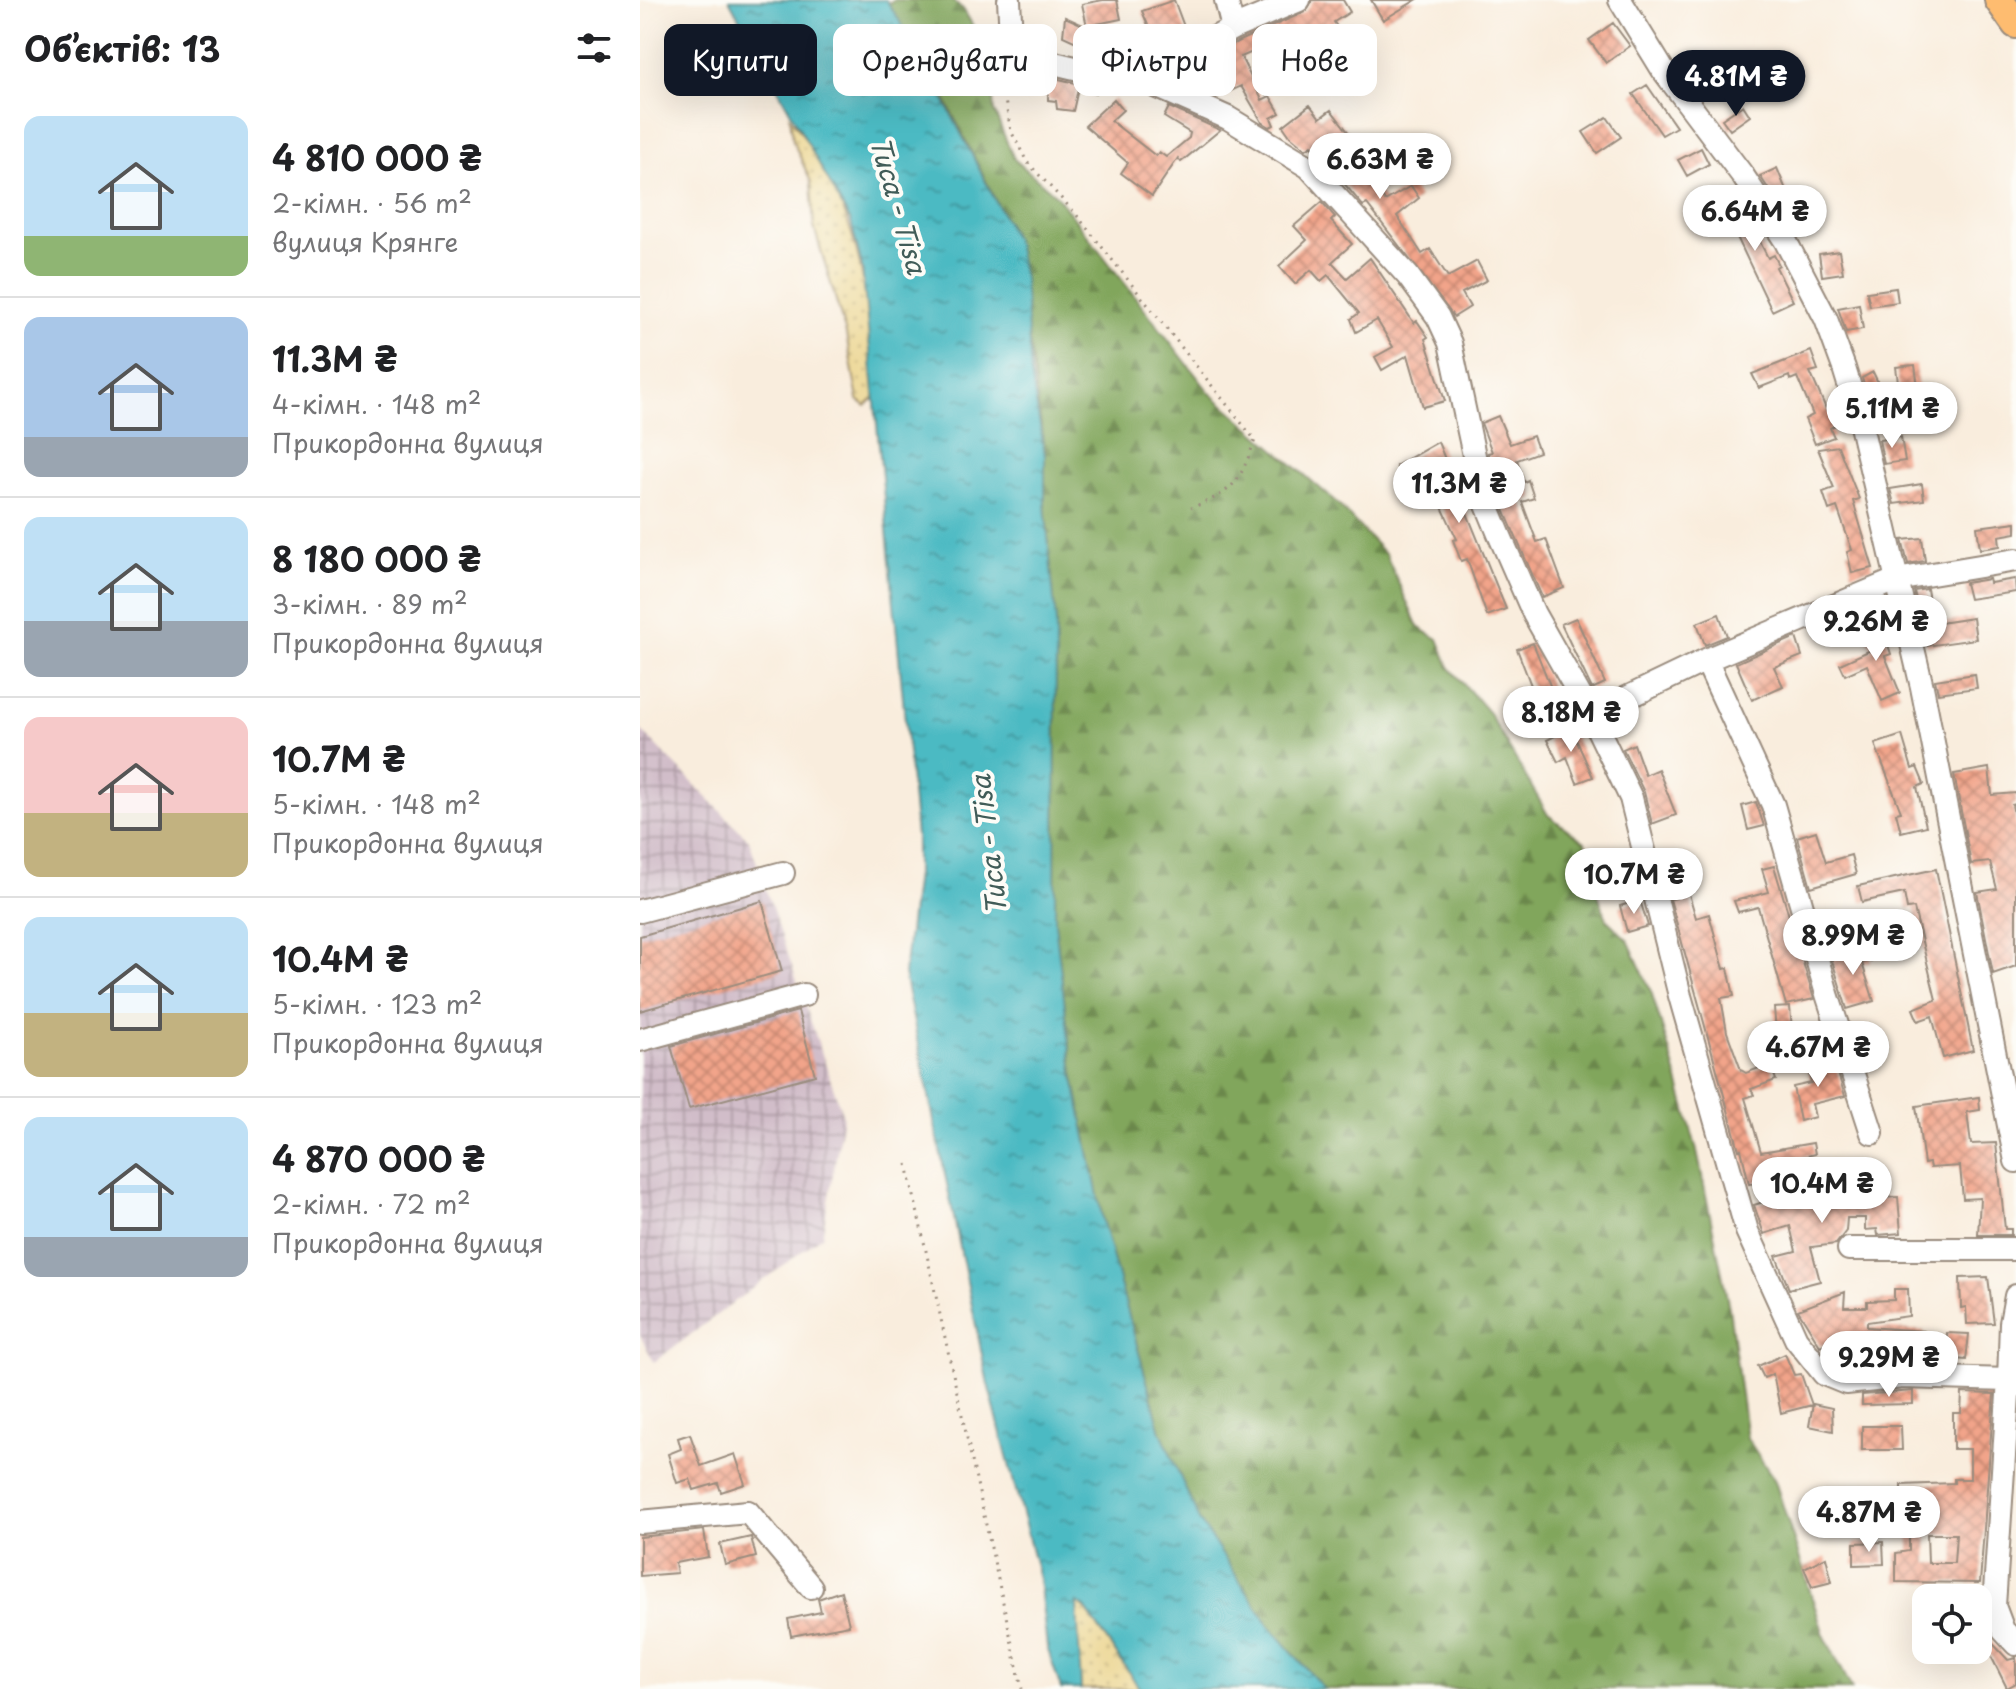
<!DOCTYPE html>
<html lang="uk">
<meta charset="utf-8">
<style>
:root{--surface:#fff;--page:#f6f6f6;--text:#202124;--muted:#757577;--line:#e0e0e0;--accent:#111827}
body{margin:0;font-family:"Playpen Sans",sans-serif;background:var(--page);color:var(--text);height:100vh;display:flex;flex-direction:column;font-size:30px;white-space:nowrap}
*{box-sizing:border-box;margin:0}
p{font-size:26px;color:var(--muted)}
.icon{flex:none;width:44px;height:44px;fill:none;stroke:currentColor;stroke-width:2;stroke-linecap:round;stroke-linejoin:round}
.map{position:relative;flex:1;overflow:hidden}
.panel{display:flex;flex-direction:column;background:var(--surface);width:640px}
.panel>*{flex:none}
.guide{position:absolute;left:24px;top:24px;width:760px;height:72px;display:flex;gap:16px}
.buttons{position:absolute;left:1272px;top:1584px;display:grid;gap:16px}
.buttons a{display:grid;place-items:center;width:80px;height:80px;border-radius:16px;background:var(--surface);box-shadow:0 8px 32px #0002;font-size:40px}
.price{position:absolute;translate:-50% -68px;padding:0 18px;border-radius:28px;background:#fff;color:#222;font-size:26px;line-height:52px;filter:drop-shadow(0 2px 4px #0008)}
.price::after{content:'';position:absolute;left:50%;top:48px;width:24px;height:18px;margin-left:-12px;background:inherit;clip-path:polygon(0 0,100% 0,50% 100%)}
.price.selected{background:var(--accent);color:#fff}
ul{padding:0;list-style:none}
li{display:flex;align-items:center;gap:24px;height:200px;padding:0 24px}
li+li{border-top:2px solid var(--line)}
li span{display:grid;place-items:center;flex:none;width:224px;height:160px;border-radius:16px;color:#555}
li>.icon{margin-inline-start:auto}
span .icon{width:96px;height:96px;fill:#fffc;stroke-width:1}
li b{font-size:34px}
h2{display:flex;justify-content:space-between;align-items:center;height:96px;padding:0 24px;font-size:34px}
.chip{padding:0 28px;border-radius:16px;background:var(--surface);box-shadow:0 8px 32px #0002;font-size:28px;line-height:72px}
.chip.selected{background:var(--accent);color:#fff}
main{display:flex;flex:1;min-height:0}
.map>svg:first-child{display:block}
.industrial{fill:url(#industrial-grid)}
.forest{fill:url(#forest-firs);stroke:#5e683d;stroke-width:2}
.sand{fill:url(#sand-dots);stroke:#94825e;stroke-width:2}
.water{fill:url(#water-ripples);stroke:#447270;stroke-width:2}
.building{fill:url(#building-cross-hatch);fill-rule:evenodd}
.lines{fill:none;stroke-linecap:round;stroke-linejoin:round}
.minor-casing{stroke:#9a8c7e;stroke-width:26}
.major-casing{stroke:#9a8c7e;stroke-width:32}
.path{stroke:#9a8c7e;stroke-width:3;stroke-dasharray:2 6;stroke-linecap:butt}
.minor{stroke:#fff;stroke-width:22}
.major{stroke:#febc70;stroke-width:28}
.labels{text-anchor:middle;dominant-baseline:central;stroke-width:8;stroke-linejoin:round;paint-order:stroke}
.water-label{font-size:26px;font-style:italic;fill:#415c58;stroke:#fdfcf7}
</style>
<main>
<section class="panel">
<h2>Об’єктів: 13<svg class="icon" aria-label="filters" viewBox="0 0 24 24"><path d="M4 7h16M4 17h16"/><circle cx="9" cy="7" r="2"/><circle cx="15" cy="17" r="2"/></svg></h2>
<ul>
<li><span style="background:linear-gradient(#bfe0f5 75%,#8fb573 0)"><svg class="icon" aria-label="home" viewBox="0 0 24 24"><path d="M3 11l9-7 9 7M6 9v11h12V9"/></svg></span><div><b>4 810 000 ₴</b><p>2-кімн. · 56 m²</p><p>вулиця Крянге</p></div></li>
<li><span style="background:linear-gradient(#a9c7e8 75%,#9aa5b1 0)"><svg class="icon" aria-label="home" viewBox="0 0 24 24"><path d="M3 11l9-7 9 7M6 9v11h12V9"/></svg></span><div><b>11.3M ₴</b><p>4-кімн. · 148 m²</p><p>Прикордонна вулиця</p></div></li>
<li><span style="background:linear-gradient(#bfe0f5 65%,#9aa5b1 0)"><svg class="icon" aria-label="home" viewBox="0 0 24 24"><path d="M3 11l9-7 9 7M6 9v11h12V9"/></svg></span><div><b>8 180 000 ₴</b><p>3-кімн. · 89 m²</p><p>Прикордонна вулиця</p></div></li>
<li><span style="background:linear-gradient(#f6c9c9 60%,#c2b280 0)"><svg class="icon" aria-label="home" viewBox="0 0 24 24"><path d="M3 11l9-7 9 7M6 9v11h12V9"/></svg></span><div><b>10.7M ₴</b><p>5-кімн. · 148 m²</p><p>Прикордонна вулиця</p></div></li>
<li><span style="background:linear-gradient(#bfe0f5 60%,#c2b280 0)"><svg class="icon" aria-label="home" viewBox="0 0 24 24"><path d="M3 11l9-7 9 7M6 9v11h12V9"/></svg></span><div><b>10.4M ₴</b><p>5-кімн. · 123 m²</p><p>Прикордонна вулиця</p></div></li>
<li><span style="background:linear-gradient(#bfe0f5 75%,#9aa5b1 0)"><svg class="icon" aria-label="home" viewBox="0 0 24 24"><path d="M3 11l9-7 9 7M6 9v11h12V9"/></svg></span><div><b>4 870 000 ₴</b><p>2-кімн. · 72 m²</p><p>Прикордонна вулиця</p></div></li>
</ul>
</section>
<div class="map">
<svg width="1376" height="1689" viewBox="0 0 1376 1689">
<defs>
<pattern id="industrial-grid" width="8" height="8" patternUnits="userSpaceOnUse" patternTransform="scale(2)"><rect width="8" height="8" fill="#d1bdc9"/><path d="M0 4h8M4 0v8" fill="none" stroke="#ab9aa3"/></pattern>
<pattern id="forest-firs" width="22" height="20" patternUnits="userSpaceOnUse" patternTransform="scale(2)"><rect width="22" height="20" fill="#81a65c"/><path d="M5 1l3.5 6h-7zM16 11l3.5 6h-7z" fill="#6b874b"/></pattern>
<pattern id="sand-dots" width="8" height="8" patternUnits="userSpaceOnUse" patternTransform="scale(2)"><rect width="8" height="8" fill="#eeda9e"/><path d="M2 2h.1M6 6h.1" fill="none" stroke="#cdbb88" stroke-width="1.8" stroke-linecap="round"/></pattern>
<pattern id="water-ripples" width="26" height="14" patternUnits="userSpaceOnUse" patternTransform="scale(2)"><rect width="26" height="14" fill="#4cbac3"/><path d="M2 4q2-2 4 0t4 0M15 11q2-2 4 0t4 0" fill="none" stroke="#40979e"/></pattern>
<pattern id="building-cross-hatch" width="8" height="8" patternUnits="userSpaceOnUse" patternTransform="scale(2)"><rect width="8" height="8" fill="#f2a48a"/><path d="M0 0l8 8M0 8l8-8" fill="none" stroke="#c58670"/></pattern>
</defs>
<rect width="100%" height="100%" fill="#fdfcf7"/>
<filter id="ink" filterUnits="userSpaceOnUse"><feTurbulence type="fractalNoise" baseFrequency=".0125" numOctaves="2"/><feDisplacementMap in="SourceGraphic" scale="16" xChannelSelector="R" yChannelSelector="G"/><feConvolveMatrix kernelMatrix="1 2 1 2 8 2 1 2 1" color-interpolation-filters="sRGB"/></filter>
<filter id="wash" filterUnits="userSpaceOnUse"><feTurbulence type="fractalNoise" baseFrequency=".006" numOctaves="4" result="noise"/><feDisplacementMap in="SourceGraphic" scale="32" xChannelSelector="R" yChannelSelector="G"/><feGaussianBlur stdDeviation="1.8" result="paint"/><feColorMatrix in="noise" values="0 0 0 0 0 0 0 0 0 0 0 0 0 0 0 0 0 1.4 0 .05"/><feComposite in="paint" operator="in"/></filter>
<g filter="url(#wash)">
<rect width="100%" height="100%" fill="#f9eddd"/>
<path class="industrial" d="M0 729 109 840 203 1116 182 1236 14 1362 0 1335Z"/>
<path class="forest" d="M255 0H311L323 9 349 53 354 111 374 159 416 195 570 393 697 503 746 555 778 627 798 639 809 667 849 713 908 815 945 842 953 880 967 920 988 940 1011 991 1035 1069 1057 1151 1089 1308 1107 1438 1135 1481 1184 1635 1212 1689H684L629 1625 559 1520 521 1432 464 1226 433 1073 415 923 416 622 405 505V455L375 239 305 99 248 3Z"/>
<path class="sand" d="M150 117C222 214 227 282 235 397L226 406 218 400 206 334 174 227 171 182 153 141Z
M440 1603 445 1608 500 1689H441L435 1605Z"/>
<path class="water" d="M89 0H246L278 49 375 239 384 278 391 374 405 455V505L416 622 415 923 433 1073 464 1226 521 1432 559 1520 629 1625 684 1689H500L445 1608 437 1603 441 1689H421L407 1647 399 1578 348 1384 264 974 276 874V836L222 266 211 222Z"/>
<g id="blocks">
<path class="building" d="M463 0H477L481 19 447 26 442 4Z
M534 0 546 32 516 44 502 11Z
M673 0H703L710 12 694 22 706 41 690 50 684 60 670 38 628 56 624 47 601 57 622 100 630 96 640 113 631 118 634 125 630 127 622 122 601 86 576 98 570 87 558 90 549 70 580 56 578 52 599 41 665 12Z
M731 0H776L743 20Z
M425 17 452 29 445 46 423 36Z
M973 23 990 46 966 63 949 40Z
M406 76 457 88 455 93 438 89 433 111 417 109 416 101 408 100V87L404 82Z
M1007 85 1036 127 1022 135 993 94Z
M474 99 483 110 471 121 516 156 519 152 526 157 549 138 550 133 524 117 529 107 580 130 541 162 538 158 512 196 481 173 488 163 445 126Z
M670 105 680 118 691 110 734 165 737 162 744 172 731 181 745 201 771 186 779 198 757 216 782 254 790 249 808 277 837 261 847 280 822 293 830 307 814 317 727 204 723 206 672 145 666 149 650 136 643 126Z
M1103 105 1110 116 1090 130 1082 119Z
M967 117 981 137 957 153 943 132Z
M1061 148 1069 164 1047 176 1038 160Z
M1137 168 1146 190 1133 196 1120 176Z
M1096 194 1128 258 1134 255 1139 265 1136 267 1153 301 1132 311 1088 218 1081 222 1072 206Z
M682 202 695 217 691 221 712 244 692 262 707 278 730 258 774 323 777 321 788 337 785 339 805 401 783 407 768 355 742 370 735 357 753 347 737 320 716 332 711 319 719 313 688 275 681 281 671 270 655 284 639 266 667 240 654 226Z
M1199 251 1203 273 1182 276 1179 254Z
M1256 288 1258 302 1230 306 1227 292Z
M1219 304 1223 329 1206 332 1198 308Z
M1171 351 1178 370 1170 372 1187 411 1193 409 1199 423 1190 428 1194 437 1175 444 1165 419 1173 415 1157 377 1150 380 1149 376 1119 388 1112 374Z
M1275 365 1279 395 1260 397 1256 367Z
M1233 372 1253 415 1235 422 1222 378Z
M858 416 870 444 893 436 899 452 877 460 884 482 888 480 894 498 882 502 897 542 906 539 924 588 902 597 855 489 848 453 852 452 841 423Z
M1261 437 1265 461 1244 464 1239 440Z
M798 442 866 609 847 616 827 559 821 561 813 540 817 539 795 492 786 462 759 472 756 466Z
M1198 446 1219 499 1213 501 1233 568 1212 573 1207 552 1212 550 1197 507 1189 510 1183 492 1194 488 1178 449Z
M1282 484 1284 500 1254 504 1250 489Z
M1376 522V533L1359 536 1360 546 1340 549 1337 527Z
M1282 538 1285 561 1268 564 1262 540Z
M1349 579 1350 583 1375 579 1376 592 1329 599 1325 583Z
M1287 589 1293 624 1333 618 1336 639 1287 646 1274 591Z
M1079 614 1087 636 1065 645 1057 623Z
M936 618 965 683 952 689 921 624Z
M1241 623 1251 654 1245 656 1260 693 1242 701 1227 665 1205 675 1200 664 1233 649 1224 632Z
M1156 637 1162 656 1134 667 1143 686 1112 700 1096 663Z
M893 643 919 708 902 714 877 649Z
M1335 674 1337 688 1298 693 1295 680Z
M931 728 953 777 937 783 927 757 918 762 907 740Z
M1262 735 1272 769 1277 767 1284 784 1277 787 1286 826 1261 832 1256 813 1261 812 1235 744Z
M994 744 1005 775 1018 769 1036 815 1012 824 1004 792 983 749Z
M1349 768 1352 795 1376 793V804L1372 805 1376 822V966L1353 974 1337 892 1357 889 1350 862 1331 864 1314 774Z
M1116 802 1124 826 1108 830 1102 806Z
M1176 831 1186 862 1211 855 1216 874 1171 887 1157 837Z
M981 854 992 877 976 886 964 863Z
M1046 863 1050 874 1044 877 1056 918 1069 914 1084 969 1088 968 1094 996 1081 998 1087 1032 1101 1070 1106 1073 1130 1064 1136 1080 1111 1089 1114 1095 1105 1098 1121 1152 1173 1143 1175 1154 1134 1164 1137 1178 1109 1184 1101 1149 1099 1150 1030 899 1036 898 1026 870Z
M1134 866 1174 999 1146 1005 1118 907 1098 912 1094 901 1129 892 1122 869Z
M1296 869 1333 1050 1303 1058 1292 1016 1278 1021 1273 1009 1296 1000 1274 908 1267 909 1264 893 1222 902 1218 886Z
M1000 900 1008 926 987 932 980 906Z
M122 901 142 971 0 1011V936Z
M1227 947 1231 961 1222 963 1234 1001 1207 1009 1191 957Z
M1150 1007 1152 1030 1136 1032 1134 1008Z
M158 1011 175 1075 49 1109 31 1046Z
M1194 1061 1205 1096 1172 1104 1175 1117 1160 1121 1153 1087 1171 1083 1168 1067Z
M1339 1097 1340 1110 1327 1112 1331 1144 1356 1143 1365 1229H1371V1235H1338L1340 1198 1323 1199 1320 1166 1290 1168 1289 1163 1284 1164 1276 1106Z
M1168 1188 1169 1192 1192 1188V1194L1225 1193V1199L1258 1197 1261 1233 1238 1235 1237 1229 1225 1230V1218H1207L1206 1231 1196 1244 1171 1247 1180 1281 1149 1289 1136 1256 1156 1251 1150 1226 1124 1234 1114 1205Z
M1348 1277 1354 1323 1327 1324 1326 1307 1321 1308 1320 1278Z
M1254 1289H1268L1269 1316 1227 1322V1327L1284 1331 1285 1364 1208 1369 1193 1362 1188 1356 1187 1343 1180 1346 1158 1310 1205 1292 1204 1307H1227V1301L1254 1300Z
M1307 1333 1329 1334 1326 1360 1305 1358Z
M1145 1354 1154 1375 1161 1374 1172 1405 1141 1413 1133 1374 1124 1378 1118 1366Z
M1273 1391V1404L1222 1405V1395Z
M1322 1393 1354 1394 1340 1583 1256 1582V1553L1269 1551V1496H1261V1485L1314 1483V1479H1330V1449H1313V1413H1321ZM1287 1534H1316L1314 1563H1288Z
M1173 1404 1192 1408 1193 1431 1169 1426Z
M1222 1426H1261L1262 1450H1222Z
M50 1434 61 1466 95 1454 105 1484 81 1492 78 1483 54 1490 50 1479 37 1483 28 1454 41 1449 38 1438Z
M64 1530 68 1557 35 1563 37 1573 0 1576V1537Z
M111 1537 116 1557 85 1565 80 1544Z
M1243 1542 1244 1564 1214 1565V1543Z
M1186 1557 1192 1582 1172 1587 1164 1568Z
M201 1591 209 1625 151 1636 148 1619 181 1612 178 1599Z
M1344 1634 1368 1660 1376 1658V1683L1367 1688 1341 1636Z"/>
</g>
</g>
<g filter="url(#ink)">
<use href="#blocks" fill-opacity="0" stroke="#9a8c7e" stroke-width="2"/>
<g class="lines">
<defs>
<path id="minor" d="M369 0 372 53 460 74 500 79 588 118 669 167 768 276 798 317 810 343 842 493 859 534 894 614 951 715 991 798 1040 996 1107 1231 1156 1339 1184 1374 1206 1383 1263 1377 1369 1380 1354 1606 1363 1630 1376 1644
M586 0 593 28
M980 0 1023 70 1103 176 1145 240 1186 319 1204 368 1219 417 1282 687 1376 1161
M500 79 593 28 659 0
M1066 660 1133 805 1187 994 1232 1133
M951 715 1066 660 1256 580 1376 560
M0 911 143 873
M0 1040 164 995
M1209 1249H1376
M1369 1380 1371 1323 1376 1296
M0 1522 108 1512 171 1587"/>
<path id="major" d="M1359 0 1376 24"/>
</defs>
<use href="#minor" class="minor-casing"/>
<use href="#major" class="major-casing"/>
<path class="path" d="M362 65 359 70 371 131 387 162 435 213 615 440C599 483 595 491 551 508
M267 1164 382 1689"/>
<use href="#minor" class="minor"/>
<use href="#major" class="major"/>
</g>
</g>
<g class="labels">
<g class="water-label">
<text transform="translate(259 205) rotate(74)">Тиса - Tisa</text>
<text transform="translate(348 845) rotate(-97)">Тиса - Tisa</text>
</g>
</g>
</svg>
<div class="buttons">
<a><svg class="icon" aria-label="locate" viewBox="0 0 24 24"><circle cx="12" cy="12" r="6"/><path d="M12 2v4M12 18v4M2 12h4M18 12h4"/></svg></a>
</div>
<b class="price selected" style="left:1096px;top:118px">4.81M ₴</b>
<b class="price" style="left:740px;top:201px">6.63M ₴</b>
<b class="price" style="left:1115px;top:253px">6.64M ₴</b>
<b class="price" style="left:1252px;top:450px">5.11M ₴</b>
<b class="price" style="left:819px;top:525px">11.3M ₴</b>
<b class="price" style="left:1236px;top:663px">9.26M ₴</b>
<b class="price" style="left:931px;top:754px">8.18M ₴</b>
<b class="price" style="left:994px;top:916px">10.7M ₴</b>
<b class="price" style="left:1213px;top:977px">8.99M ₴</b>
<b class="price" style="left:1178px;top:1089px">4.67M ₴</b>
<b class="price" style="left:1182px;top:1225px">10.4M ₴</b>
<b class="price" style="left:1249px;top:1399px">9.29M ₴</b>
<b class="price" style="left:1229px;top:1554px">4.87M ₴</b>
<div class="guide">
<a class="chip selected">Купити</a>
<a class="chip">Орендувати</a>
<a class="chip">Фільтри</a>
<a class="chip">Нове</a>
</div>
</div>
</main>
